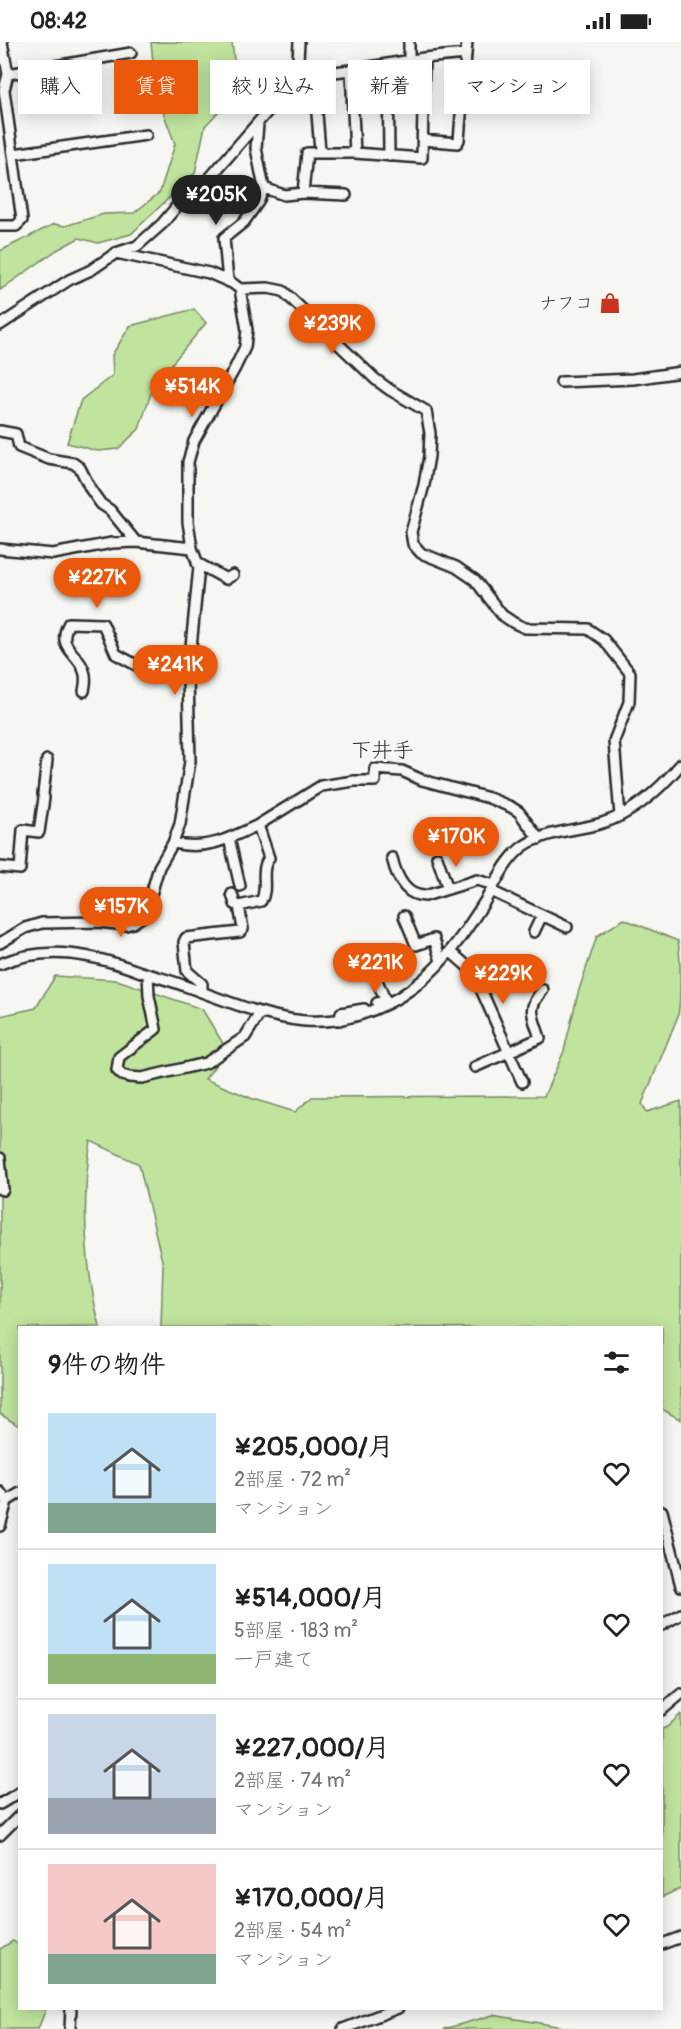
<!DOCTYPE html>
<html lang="ja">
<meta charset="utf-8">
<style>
:root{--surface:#fff;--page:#f2f2f2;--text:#202124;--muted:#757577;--line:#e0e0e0;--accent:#ea580c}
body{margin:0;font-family:Pangolin,"Klee One",sans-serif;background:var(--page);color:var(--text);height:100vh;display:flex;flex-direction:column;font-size:22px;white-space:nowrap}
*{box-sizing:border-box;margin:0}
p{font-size:20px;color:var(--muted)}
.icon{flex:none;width:33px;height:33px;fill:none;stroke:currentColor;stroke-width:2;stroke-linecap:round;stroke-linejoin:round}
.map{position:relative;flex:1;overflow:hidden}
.drawer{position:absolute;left:18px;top:1284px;width:645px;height:684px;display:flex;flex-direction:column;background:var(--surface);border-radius:0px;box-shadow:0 3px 15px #0003}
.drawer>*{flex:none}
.guide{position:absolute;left:18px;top:18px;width:645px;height:54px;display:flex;gap:12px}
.price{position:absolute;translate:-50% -51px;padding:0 14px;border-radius:21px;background:var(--accent);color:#fff;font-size:20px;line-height:39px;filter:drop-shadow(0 2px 3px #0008)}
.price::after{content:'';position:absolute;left:50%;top:36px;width:18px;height:14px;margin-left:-9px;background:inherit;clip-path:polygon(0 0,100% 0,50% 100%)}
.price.active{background:#222;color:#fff}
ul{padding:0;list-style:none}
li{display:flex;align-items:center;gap:18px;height:150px;padding:0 30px}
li+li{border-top:2px solid var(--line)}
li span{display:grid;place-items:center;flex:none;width:168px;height:120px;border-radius:0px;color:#555}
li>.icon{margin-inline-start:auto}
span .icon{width:72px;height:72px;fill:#fffc;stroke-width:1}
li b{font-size:26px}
h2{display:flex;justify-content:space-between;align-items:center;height:72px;padding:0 30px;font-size:26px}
.tag{padding:0 21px;border-radius:0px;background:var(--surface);box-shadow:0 3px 15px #0003;font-size:21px;line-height:54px}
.tag.active{background:var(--accent);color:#fff}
.status{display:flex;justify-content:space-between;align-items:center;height:42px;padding:0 30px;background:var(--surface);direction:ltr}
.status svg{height:16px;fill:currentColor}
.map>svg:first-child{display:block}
.green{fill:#c0e49e;stroke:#768864;stroke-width:1.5}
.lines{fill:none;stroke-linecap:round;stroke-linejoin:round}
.minor-casing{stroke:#2b2b2b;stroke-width:14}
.minor{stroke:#f6f6f2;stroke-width:9}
.labels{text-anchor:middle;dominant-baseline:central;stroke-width:6;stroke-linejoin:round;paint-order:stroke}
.poi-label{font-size:18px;fill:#2b2b2b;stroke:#f6f6f2;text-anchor:end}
.quarter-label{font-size:21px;fill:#2b2b2b;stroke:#f6f6f2}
</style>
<div class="status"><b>08:42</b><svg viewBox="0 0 49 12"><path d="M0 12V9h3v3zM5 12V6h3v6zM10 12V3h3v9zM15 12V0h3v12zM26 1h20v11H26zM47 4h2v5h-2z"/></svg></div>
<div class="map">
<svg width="681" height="1987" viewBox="0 0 681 1987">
<rect width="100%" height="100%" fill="#f6f6f2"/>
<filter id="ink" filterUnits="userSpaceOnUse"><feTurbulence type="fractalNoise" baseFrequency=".0167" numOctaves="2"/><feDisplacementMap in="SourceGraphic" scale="12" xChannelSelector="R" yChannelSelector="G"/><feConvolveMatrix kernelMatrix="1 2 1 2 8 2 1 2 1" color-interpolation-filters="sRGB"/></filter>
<g filter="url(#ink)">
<path class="green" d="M151 0 232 1 236 33 221 67 205 84 195 131 131 192 98 201 79 196 57 208 0 248V209L54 182 65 184 104 172 134 171 160 150 175 102 156 51Z
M194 267 206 281 174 319 151 351 139 387 118 407 98 409 67 401 81 358 113 333 112 313 130 284Z
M624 877 678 899C681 918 681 954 678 974L642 1062 647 1070 681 1059V1378L662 1367V1286L161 1285 163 1223 139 1122 91 1099C81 1159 85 1227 100 1285L20 1286 19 1384 0 1372V974L36 966 55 934 117 938 202 967 227 1008 205 1037 253 1057 295 1070 312 1055 544 1054 564 1009 578 951 597 894Z
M681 1672V1846L662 1855V1687L667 1685Z
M13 1899 19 1903 20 1966 46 1967 38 1987H0V1907Z
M493 1973 574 1987H444Z"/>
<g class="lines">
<defs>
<path id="minor" d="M424 16 422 116 355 111 351 28Z
M424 16 466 12
M409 19V0
M388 22 389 114
M8 32 131 11
M305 33 316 59 320 109
M301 34 351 28
M423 98 457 101 459 98 467 0
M14 112 146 93
M264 146 284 153 303 151 346 153
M303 151 307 111H355
M0 184H16L22 178 4 48 8 32 2 0
M228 239 224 196 244 180 258 160 264 146 256 106 258 82
M240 247 268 246 283 249 375 337 390 348 426 369 430 391 429 414 424 443 411 490 413 502 421 511 456 525 475 538 502 573 514 581 525 586 588 587 604 598 630 631 629 660 614 699 620 774
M0 283 69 238 91 228 116 211 137 204 162 182 178 163 201 146 267 70 287 50 295 35 298 18 299 0
M561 340 633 337 681 330
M0 389 16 392 19 405 49 417 73 421 80 426 91 448 101 462 110 468 136 500
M0 507 53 512 112 501 136 500 192 506
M197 521 226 537 233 533
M84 649C85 643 87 636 84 629 79 611 55 606 69 581L103 582 116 612 138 624 148 626 175 627 188 635
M258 783 321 744 354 739H375V727L402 729 422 738 489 756 511 765 519 770 539 797
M229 796 240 844
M173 801C206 809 228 797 258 783L269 816C259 829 269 846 261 859L239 864 243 887 240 890 186 896 184 900 187 929 202 942V950
M437 815 448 847
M392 816C396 833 404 854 425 854L477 838 494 843
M0 825 20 827 23 788 39 790 44 756 43 752 47 718
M491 849 567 885
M232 852 235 862 239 864
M404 874 416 903 434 897 441 919
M534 890 542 873
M0 901 25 886 42 881 99 880 126 883 133 881 145 873 159 825 173 801 180 782 190 719 188 635 199 525 192 506 188 480V420L194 399 235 326 245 305 247 288 240 247 232 241 209 231 116 211
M451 910 467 924 476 936 522 1040
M0 922C48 902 95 913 141 930 156 935 170 938 185 944 263 972 322 1002 401 954 437 932 463 894 485 859 496 841 504 821 520 807 541 789 577 789 602 781 633 772 661 746 681 722
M371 923 385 958 377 961
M148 932 149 954 156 987 119 1015 117 1028 122 1033 129 1035 142 1036 206 1021 245 995 260 971
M340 978 341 971 364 967
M475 1025 540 996C533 973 526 967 543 948
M0 1116 3 1148 0 1147
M0 1450 7 1459 0 1484
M7 1459 20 1451
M662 1469 681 1544
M662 1583 681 1572
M662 1668 681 1652
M0 1762 20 1750
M0 1793 20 1773
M662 1902 681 1895
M70 1987 71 1966
M343 1987 398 1966"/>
</defs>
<use href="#minor" class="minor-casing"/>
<use href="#minor" class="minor"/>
</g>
</g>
<defs>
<symbol id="shop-bare" viewBox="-9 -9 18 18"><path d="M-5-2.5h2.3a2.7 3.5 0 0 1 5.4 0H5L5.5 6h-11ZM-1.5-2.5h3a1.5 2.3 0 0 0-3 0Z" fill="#c8321e" stroke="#f6f6f2" stroke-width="2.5" paint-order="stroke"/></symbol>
</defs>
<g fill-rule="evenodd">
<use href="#shop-bare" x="595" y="246" width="30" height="30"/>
</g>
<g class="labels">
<g class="poi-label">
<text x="593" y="261">ナフコ</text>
</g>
<g class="quarter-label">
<text x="382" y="708">下井手</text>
</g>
</g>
</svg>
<b class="price active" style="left:216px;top:184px">¥205K</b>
<b class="price" style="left:332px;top:313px">¥239K</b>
<b class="price" style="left:192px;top:376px">¥514K</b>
<b class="price" style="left:97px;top:567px">¥227K</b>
<b class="price" style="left:175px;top:654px">¥241K</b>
<b class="price" style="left:456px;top:826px">¥170K</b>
<b class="price" style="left:121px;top:896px">¥157K</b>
<b class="price" style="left:375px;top:952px">¥221K</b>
<b class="price" style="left:503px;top:963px">¥229K</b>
<div class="guide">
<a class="tag">購入</a>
<a class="tag active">賃貸</a>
<a class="tag">絞り込み</a>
<a class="tag">新着</a>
<a class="tag">マンション</a>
</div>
<section class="drawer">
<h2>9件の物件<svg class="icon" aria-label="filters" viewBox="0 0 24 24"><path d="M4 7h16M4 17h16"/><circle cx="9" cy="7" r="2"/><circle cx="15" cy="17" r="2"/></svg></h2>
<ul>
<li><span style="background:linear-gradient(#bfe0f5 75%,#7fa58c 0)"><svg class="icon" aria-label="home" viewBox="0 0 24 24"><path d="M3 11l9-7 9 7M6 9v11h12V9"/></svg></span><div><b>¥205,000/月</b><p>2部屋 · 72 m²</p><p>マンション</p></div><svg class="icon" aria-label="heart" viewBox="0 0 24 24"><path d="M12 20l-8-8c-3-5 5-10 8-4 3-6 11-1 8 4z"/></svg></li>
<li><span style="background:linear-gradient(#bfe0f5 75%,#8fb573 0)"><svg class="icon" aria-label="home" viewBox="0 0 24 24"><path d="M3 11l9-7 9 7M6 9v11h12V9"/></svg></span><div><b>¥514,000/月</b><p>5部屋 · 183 m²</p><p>一戸建て</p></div><svg class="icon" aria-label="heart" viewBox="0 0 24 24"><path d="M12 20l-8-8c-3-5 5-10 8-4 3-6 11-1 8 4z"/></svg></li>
<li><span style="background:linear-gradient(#c9d6e8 70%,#9aa5b1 0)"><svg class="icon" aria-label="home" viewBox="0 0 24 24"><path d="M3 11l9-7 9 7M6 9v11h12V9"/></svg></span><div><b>¥227,000/月</b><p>2部屋 · 74 m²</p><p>マンション</p></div><svg class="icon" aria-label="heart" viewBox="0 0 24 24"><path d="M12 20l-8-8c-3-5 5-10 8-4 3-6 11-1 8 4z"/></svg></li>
<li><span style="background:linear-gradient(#f6c9c9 75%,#7fa58c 0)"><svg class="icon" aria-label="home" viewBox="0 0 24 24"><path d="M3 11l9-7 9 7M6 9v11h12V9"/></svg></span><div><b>¥170,000/月</b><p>2部屋 · 54 m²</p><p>マンション</p></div><svg class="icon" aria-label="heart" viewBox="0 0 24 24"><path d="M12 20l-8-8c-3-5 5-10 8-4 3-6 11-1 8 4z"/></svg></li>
</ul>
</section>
</div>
